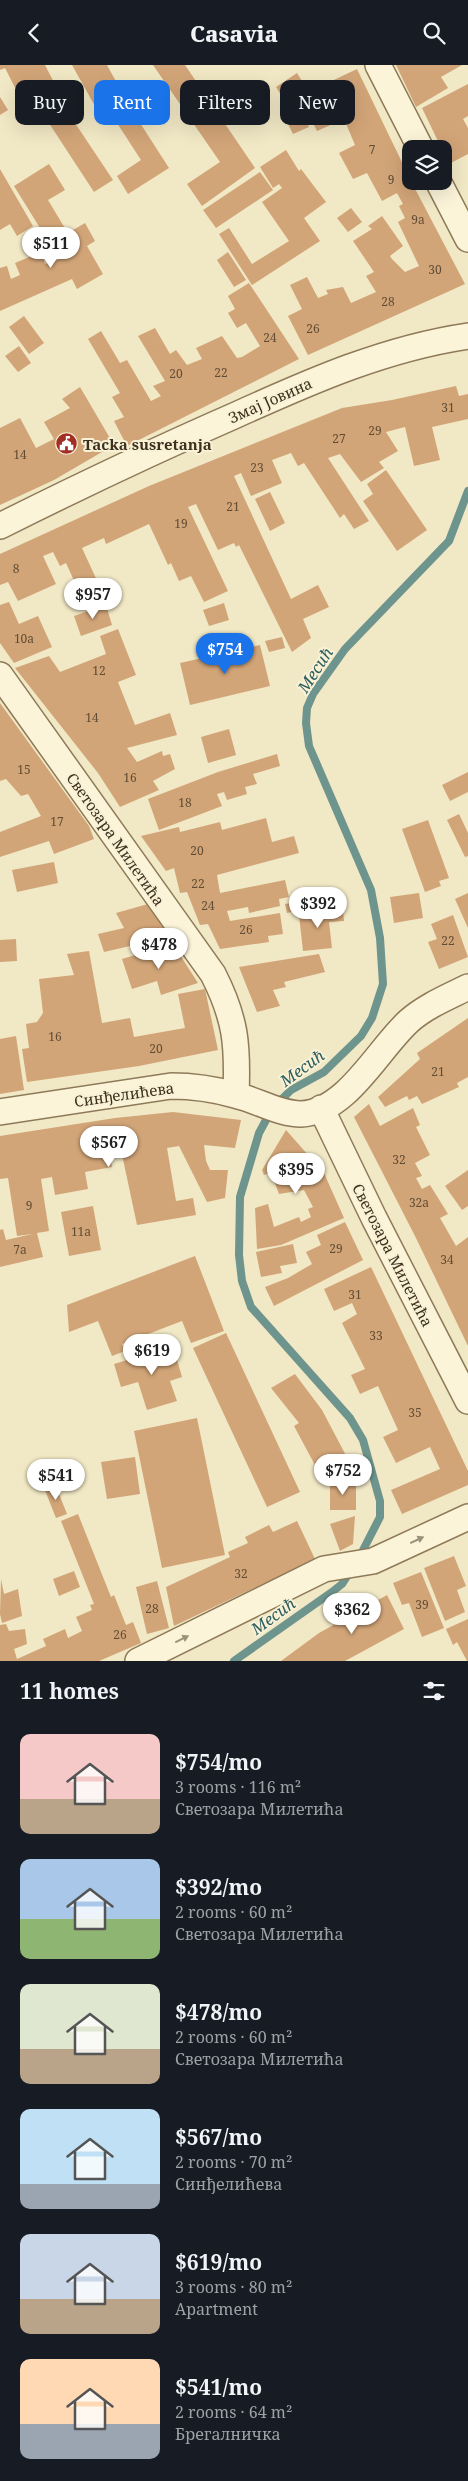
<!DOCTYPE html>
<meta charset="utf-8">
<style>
:root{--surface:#171b24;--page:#20242c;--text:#f1f3f6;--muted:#9ea1a6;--accent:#1a73e8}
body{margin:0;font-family:"Noto Serif",serif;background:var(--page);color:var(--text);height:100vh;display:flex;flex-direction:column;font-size:19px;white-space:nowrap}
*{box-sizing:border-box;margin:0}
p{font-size:16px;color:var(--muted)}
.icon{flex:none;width:28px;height:28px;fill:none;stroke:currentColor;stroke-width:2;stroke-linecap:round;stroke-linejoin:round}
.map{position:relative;height:1596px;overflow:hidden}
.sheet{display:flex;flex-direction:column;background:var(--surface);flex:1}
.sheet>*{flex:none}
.banner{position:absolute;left:15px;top:15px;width:439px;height:45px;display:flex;gap:10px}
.buttons{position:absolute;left:402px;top:75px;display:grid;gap:10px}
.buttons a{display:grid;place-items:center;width:50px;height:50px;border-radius:10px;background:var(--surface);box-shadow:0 5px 20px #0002;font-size:25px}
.price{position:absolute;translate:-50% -42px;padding:0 11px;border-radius:18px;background:#fff;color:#222;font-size:16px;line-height:32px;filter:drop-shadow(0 1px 2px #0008)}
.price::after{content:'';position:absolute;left:50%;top:30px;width:15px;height:11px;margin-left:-8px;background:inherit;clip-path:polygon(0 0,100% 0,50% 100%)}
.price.selected{background:var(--accent);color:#fff}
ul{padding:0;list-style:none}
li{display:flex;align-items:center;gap:15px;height:125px;padding:0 20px}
li span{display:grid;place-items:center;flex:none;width:140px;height:100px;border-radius:10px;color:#555}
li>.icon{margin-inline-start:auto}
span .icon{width:60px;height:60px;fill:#fffc;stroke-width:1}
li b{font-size:21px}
h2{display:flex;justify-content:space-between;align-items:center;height:60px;padding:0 20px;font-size:21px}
.pill{padding:0 18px;border-radius:10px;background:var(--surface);box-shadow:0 5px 20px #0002;font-size:18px;line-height:45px}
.pill.selected{background:var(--accent);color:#fff}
header{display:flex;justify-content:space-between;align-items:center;height:65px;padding:0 20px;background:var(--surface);font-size:22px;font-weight:800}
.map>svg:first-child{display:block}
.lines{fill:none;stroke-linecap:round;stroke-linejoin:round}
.stream{stroke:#6d948d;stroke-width:8}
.building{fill:#d2a578}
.street-casing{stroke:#8e7a59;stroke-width:28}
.street{stroke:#fbf4d9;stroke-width:25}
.oneway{fill:#9c927c}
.labels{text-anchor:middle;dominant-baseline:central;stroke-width:4;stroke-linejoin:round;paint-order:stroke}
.number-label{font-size:12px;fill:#624d34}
.street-label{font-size:15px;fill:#3d301e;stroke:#f8f1d5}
.poi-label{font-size:15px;font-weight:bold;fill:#3d301e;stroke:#f8f1d5;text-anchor:start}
.water-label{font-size:16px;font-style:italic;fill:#2d5d5e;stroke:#f8f1d5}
</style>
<header><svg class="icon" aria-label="back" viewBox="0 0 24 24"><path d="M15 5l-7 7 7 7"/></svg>Casavia<svg class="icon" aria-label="search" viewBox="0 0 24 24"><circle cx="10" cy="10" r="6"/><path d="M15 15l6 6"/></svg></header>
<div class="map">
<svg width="468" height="1596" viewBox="0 0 468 1596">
<rect width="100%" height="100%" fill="#f1e8c5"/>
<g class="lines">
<path class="stream" d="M359 1493 380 1452V1436L363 1375 350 1353 251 1242 242 1216 239 1190 240 1132 259 1068 272 1044 291 1025 324 1007 361 971 372 953 383 919 380 873 371 825 309 681 306 658 307 643 313 629 345 584 449 476 468 426
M234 1596 332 1527 342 1519 351 1505"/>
</g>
<path class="building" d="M0 0H45L62 33 29 50 5 3 0 5Z
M72 0H107L131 44 105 59Z
M153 0H185L255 103 202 141 187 119 220 97Z
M396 0H462L441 12 448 23 416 42Z
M357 4 411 116 465 219 308 290 288 251 302 244 290 220 307 212 318 233 328 229 326 225 343 222 351 238 376 227 366 211 374 207 353 176 372 164 368 161 382 151 403 181 390 191 392 194 405 207 419 201 398 157 405 153 399 141 403 139 397 128 382 136 367 108 353 114 339 88 355 80 344 54 317 66 300 31Z
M297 8 307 24 286 38 276 22Z
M468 19V51L463 54 468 63V89L449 99 422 43Z
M0 32 8 45 0 50Z
M61 37 113 115 94 127 43 49Z
M133 47 169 103 128 129 117 111 141 95 117 58Z
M302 47 309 62 293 69 286 55Z
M286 85 299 106 301 104 326 137 304 153 320 176 252 220 219 169 229 163 252 199 289 176 262 137 282 123 279 119 273 123 260 102Z
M49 99 65 125 48 135 66 165 48 176 14 121Z
M0 104 33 161 17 171 10 159 0 165Z
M260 107 273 125 216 163 203 145Z
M351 143 362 157 348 167 337 153Z
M85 158 95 176 87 181 103 209 77 224 72 214 0 246V203L7 201 11 214 20 210 15 198 41 187 45 199 60 194 51 178Z
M228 187 246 215 234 222 217 195Z
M249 218 299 294 127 381 114 356 124 352 112 332 120 328 88 274 101 266 120 298 127 295 151 336 161 331 153 321 165 316 138 271 155 263 170 289 176 285 187 300 202 294 196 283 222 271 237 293 242 292 260 281 246 258 237 263 228 248 235 244 228 231Z
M24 251 44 278 29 289 9 262Z
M19 281 31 298 18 307 5 291Z
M456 321 459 331 468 329V354L432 362 440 395 414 401 405 362 386 367 398 386 379 397 384 403 361 417 340 389 328 393 369 456 354 464 344 449 340 453 304 398 298 401 291 388 272 395 282 418 251 431 241 408 234 411 291 534 318 520 329 542 303 554 311 573 292 587 239 480 236 482 234 478 218 485 196 439 188 442 228 526 204 537 191 511 179 516 171 498 168 500 149 459 106 479 104 473 82 483 100 522 81 531 66 498 60 501 53 487 43 491 56 519 18 536 8 517 0 520V489L149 421 342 343 392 335Z
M80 322 114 380 54 415 0 440V363L20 353 36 383 54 374 44 357 70 343 62 334Z
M386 405 427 465 397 486 363 436 373 429 367 419Z
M270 427 285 458 270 466 255 434Z
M9 537 19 559 38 551 52 582 14 598 0 578V540Z
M224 538 229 555 209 561 203 545Z
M106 540 112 560 81 571 74 551Z
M118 564 136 610 118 617 135 660 170 648 177 670 127 683 137 697 162 686 163 691 170 689 175 704 153 716 159 725 120 742 98 708 15 603 49 591 60 607 106 589 100 571Z
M282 572 285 583 269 587 265 576Z
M260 580 270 621 190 640 180 598Z
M0 638 89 761 94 774 54 789 49 776 0 792V767L41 751 28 729 21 731 6 714 0 716Z
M229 664 236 690 208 698 201 672Z
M277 689 280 701 253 709 257 719 245 722 247 729 227 735 224 727 217 729 222 741 159 765 148 734 218 707Z
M468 707V727L450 736 442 720Z
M459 749 468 768V791L465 792 447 755Z
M266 753 272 777 294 771 299 788 217 810 220 828 285 815 289 832 279 834 280 841 249 848 248 842 227 846 230 856 280 848 283 869 268 871 269 877 220 884 208 859 200 860 187 827 180 828 174 803 166 806 141 771 179 762 180 767 220 757 222 765Z
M428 755 449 813 439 816 441 821 425 827 402 764Z
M54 797 58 818 17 827 12 805Z
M419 828 423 853 394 858 390 832Z
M468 828V863L455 834Z
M309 835 311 843 287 848 285 839Z
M148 839 169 872 104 887 98 869 124 863 116 848Z
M343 845 344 856 329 857 332 883 303 886 299 850Z
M453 850 468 892 439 904 428 877 437 874 431 859Z
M16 874 17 896 0 897V875Z
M173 879 198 918 161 930 157 916 132 924 122 894Z
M89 886 102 958 130 953 134 972 185 963 178 929 205 924 218 985 139 1001 27 1017 22 984 29 983 26 959 37 957 43 948 39 914 74 910 67 889Z
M319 889 325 907 284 917 286 922 273 925 280 941 257 947 239 902Z
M468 953V1012L457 1018 459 1022 422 1039 417 1031 409 1035 407 1031 385 1042 378 1032 420 994 417 988Z
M16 971 24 1025 0 1029V974Z
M369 1039 380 1061 413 1043 420 1060 416 1062 430 1090 415 1098 422 1111 416 1113 422 1124 430 1120 448 1149 440 1153 456 1181 468 1172V1281L416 1173 354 1052Z
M173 1047 241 1055 235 1083 204 1080 206 1096 210 1105H228L225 1133 207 1137 179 1081 167 1083 176 1136 193 1133 196 1150 137 1160 120 1080 109 1082 112 1102 85 1107 88 1124 55 1130 52 1112 41 1114 49 1166 37 1168 43 1192 0 1202V1165L3 1164 6 1175 32 1169 17 1171 8 1113 0 1114V1071L115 1053Z
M286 1065 324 1108 344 1153 281 1180 257 1184 255 1143 268 1139 274 1162 299 1152 301 1157 311 1152 308 1144 313 1142 304 1125 279 1129 273 1113 287 1108 283 1103 264 1110 262 1105Z
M468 1105V1141L462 1145 445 1121Z
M93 1141 101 1185 69 1191 61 1147Z
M345 1157 363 1195 274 1241 265 1222 288 1213 312 1199 306 1187 321 1180 317 1170Z
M293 1179 297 1198 280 1201 282 1208 261 1212 256 1187Z
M195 1191 224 1266 191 1278 182 1256 122 1279 125 1286 112 1291 98 1256 69 1267 67 1240Z
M371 1202 468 1406V1420L402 1449 391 1425 440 1404 430 1382 396 1398 383 1372 398 1365 378 1321 360 1329 351 1310 365 1304 342 1258 357 1249 352 1238 334 1246 324 1224Z
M226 1268 300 1427 267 1442 193 1283Z
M173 1281 182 1312 170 1316 177 1336 147 1345 138 1317 121 1322 114 1299Z
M295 1309 322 1345 351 1400 323 1415 294 1361 299 1358 271 1323Z
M197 1353 225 1490 162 1503 134 1366Z
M135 1392 140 1429 107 1434 101 1397Z
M330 1416 356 1417V1445H330Z
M55 1419 67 1449 56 1453 44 1423Z
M78 1449 111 1532 114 1530 126 1560 133 1557 141 1578 99 1596H0V1560L6 1559 9 1566 25 1564 27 1579 14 1584 17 1594 46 1581 43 1574 65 1564 68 1573 82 1566 76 1552 92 1545 90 1540 94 1539 61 1456Z
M355 1451 353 1479 340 1486 330 1459Z
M297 1456 315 1494 174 1561 166 1522 230 1492 228 1487 248 1478 245 1472 269 1460 273 1467Z
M454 1491 466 1521 457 1525 465 1547 445 1556 424 1503Z
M74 1506 80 1522 59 1531 53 1514Z
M421 1507 444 1563 422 1572 409 1538 402 1540 393 1518Z
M1 1514 4 1529 18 1524 22 1551 2 1558 0 1549Z
M157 1516 169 1563 147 1569 136 1522Z
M387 1530 404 1564 345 1596H281L319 1568Z
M468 1554V1596H467L457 1577 453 1580 446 1564Z"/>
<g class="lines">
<defs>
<path id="street" d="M378 0 421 84
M438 116 468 174
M0 461C78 422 156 385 236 350 311 316 386 283 468 271
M0 610 213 909C236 954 238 980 236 1030
M321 1043 374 1153 468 1336
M0 1047 171 1021C193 1021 214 1024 235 1030 257 1035 279 1049 301 1049 347 1047 378 984 409 956 426 941 448 932 468 922
M138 1596 324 1504 373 1496 468 1452"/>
</defs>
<use href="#street" class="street-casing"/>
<use href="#street" class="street"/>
</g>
<defs><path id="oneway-solid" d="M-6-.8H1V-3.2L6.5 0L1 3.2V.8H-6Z" transform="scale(1.25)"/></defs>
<g class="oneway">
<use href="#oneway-solid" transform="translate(417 1475) rotate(-25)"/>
<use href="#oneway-solid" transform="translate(182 1574) rotate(-26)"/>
</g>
<defs>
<symbol id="civic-disc" viewBox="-11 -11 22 22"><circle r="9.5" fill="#a22e25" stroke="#f8f1d5"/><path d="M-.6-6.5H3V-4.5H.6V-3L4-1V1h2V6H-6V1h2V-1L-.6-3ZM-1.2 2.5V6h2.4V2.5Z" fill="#fff"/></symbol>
</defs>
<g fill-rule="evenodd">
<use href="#civic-disc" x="54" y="366" width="25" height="25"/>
</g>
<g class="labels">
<g class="number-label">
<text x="372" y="84">7</text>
<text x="391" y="114">9</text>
<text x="418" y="154">9a</text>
<text x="435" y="204">30</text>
<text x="388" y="236">28</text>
<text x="313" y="263">26</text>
<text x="270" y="272">24</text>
<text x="221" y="307">22</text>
<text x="176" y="308">20</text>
<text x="448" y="342">31</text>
<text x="375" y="365">29</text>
<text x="339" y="373">27</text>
<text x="20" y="389">14</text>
<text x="257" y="402">23</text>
<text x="233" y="441">21</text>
<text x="181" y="458">19</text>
<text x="16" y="503">8</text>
<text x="24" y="573">10a</text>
<text x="99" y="605">12</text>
<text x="92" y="652">14</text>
<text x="24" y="704">15</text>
<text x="130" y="712">16</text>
<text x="185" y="737">18</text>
<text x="57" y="756">17</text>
<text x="197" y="785">20</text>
<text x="198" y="818">22</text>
<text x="208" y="840">24</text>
<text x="246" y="864">26</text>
<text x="448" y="875">22</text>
<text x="55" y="971">16</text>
<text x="156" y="983">20</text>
<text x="438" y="1006">21</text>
<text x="399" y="1094">32</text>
<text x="419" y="1137">32a</text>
<text x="29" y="1140">9</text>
<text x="81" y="1166">11a</text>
<text x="336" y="1183">29</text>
<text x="20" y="1184">7a</text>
<text x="447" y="1194">34</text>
<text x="355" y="1229">31</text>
<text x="376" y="1270">33</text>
<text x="415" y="1347">35</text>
<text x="241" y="1508">32</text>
<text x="422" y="1539">39</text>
<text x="152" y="1543">28</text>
<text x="120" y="1569">26</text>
</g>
<g class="street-label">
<text transform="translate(270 335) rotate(-24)">Змај Јовина</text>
<text transform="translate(116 774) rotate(55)">Светозара Милетића</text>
<text transform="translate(124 1029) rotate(-8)">Синђелићева</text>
<text transform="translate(393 1190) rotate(63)">Светозара Милетића</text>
</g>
<g class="poi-label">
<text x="83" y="379">Tacka susretanja</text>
</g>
<g class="water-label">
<text transform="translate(315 605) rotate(-57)">Месић</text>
<text transform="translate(302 1003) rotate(-36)">Месић</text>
<text transform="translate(273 1551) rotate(-36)">Месић</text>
</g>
</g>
</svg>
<div class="buttons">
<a><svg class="icon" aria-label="layers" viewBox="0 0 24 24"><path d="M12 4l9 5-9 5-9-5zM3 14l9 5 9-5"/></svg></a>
</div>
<b class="price" style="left:51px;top:204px">$511</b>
<b class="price" style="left:93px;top:555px">$957</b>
<b class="price selected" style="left:225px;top:610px">$754</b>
<b class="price" style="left:318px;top:864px">$392</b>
<b class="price" style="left:159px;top:905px">$478</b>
<b class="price" style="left:109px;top:1103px">$567</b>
<b class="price" style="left:296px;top:1130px">$395</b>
<b class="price" style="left:152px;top:1311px">$619</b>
<b class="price" style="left:343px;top:1431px">$752</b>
<b class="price" style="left:56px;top:1436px">$541</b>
<b class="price" style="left:352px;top:1570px">$362</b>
<div class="banner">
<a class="pill">Buy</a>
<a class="pill selected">Rent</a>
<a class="pill">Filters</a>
<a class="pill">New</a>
</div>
</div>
<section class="sheet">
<h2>11 homes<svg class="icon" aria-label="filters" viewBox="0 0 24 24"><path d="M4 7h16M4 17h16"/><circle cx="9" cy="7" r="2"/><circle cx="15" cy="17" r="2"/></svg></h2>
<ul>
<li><span style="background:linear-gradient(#f6c9c9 65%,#b9a48a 0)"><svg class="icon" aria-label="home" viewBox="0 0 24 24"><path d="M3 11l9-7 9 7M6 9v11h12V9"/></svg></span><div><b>$754/mo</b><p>3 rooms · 116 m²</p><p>Светозара Милетића</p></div></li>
<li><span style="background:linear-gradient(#a9c7e8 60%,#8fb573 0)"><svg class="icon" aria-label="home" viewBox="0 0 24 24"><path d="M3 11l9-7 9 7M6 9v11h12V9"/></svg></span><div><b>$392/mo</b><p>2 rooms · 60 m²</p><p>Светозара Милетића</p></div></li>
<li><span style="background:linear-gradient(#dfe7d0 65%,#b9a48a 0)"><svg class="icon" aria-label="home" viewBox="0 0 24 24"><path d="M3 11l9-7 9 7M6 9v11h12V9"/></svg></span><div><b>$478/mo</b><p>2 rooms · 60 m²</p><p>Светозара Милетића</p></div></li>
<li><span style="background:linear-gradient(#bfe0f5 75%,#9aa5b1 0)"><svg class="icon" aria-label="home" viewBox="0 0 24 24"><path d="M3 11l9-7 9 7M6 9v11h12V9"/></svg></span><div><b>$567/mo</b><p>2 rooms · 70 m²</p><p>Синђелићева</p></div></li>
<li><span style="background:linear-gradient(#c9d6e8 65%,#b9a48a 0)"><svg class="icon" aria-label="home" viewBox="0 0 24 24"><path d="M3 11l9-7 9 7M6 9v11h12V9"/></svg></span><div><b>$619/mo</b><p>3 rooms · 80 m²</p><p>Apartment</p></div></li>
<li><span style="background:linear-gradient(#ffd9b3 65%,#9aa5b1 0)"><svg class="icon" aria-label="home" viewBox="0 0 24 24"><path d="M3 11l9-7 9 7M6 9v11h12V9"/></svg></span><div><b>$541/mo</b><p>2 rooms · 64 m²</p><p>Брегалничка</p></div></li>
</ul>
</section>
